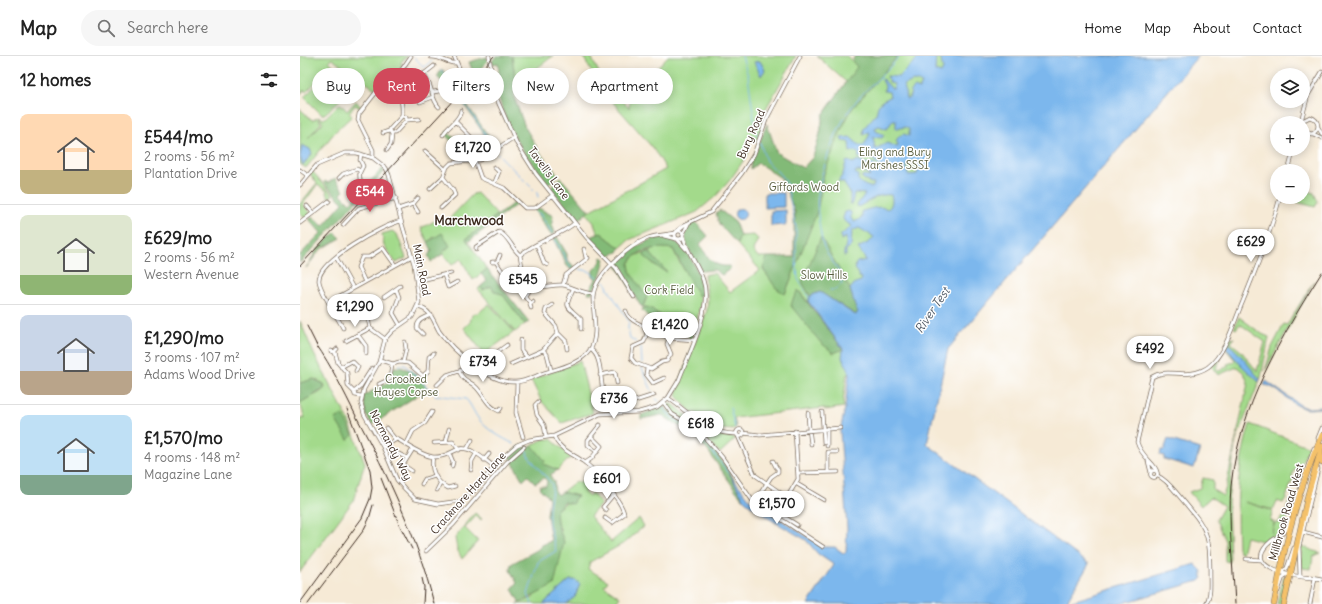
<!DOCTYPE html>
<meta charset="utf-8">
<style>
:root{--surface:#fff;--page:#f6f6f6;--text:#222;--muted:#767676;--line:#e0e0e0;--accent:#d1495b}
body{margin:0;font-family:Delius,sans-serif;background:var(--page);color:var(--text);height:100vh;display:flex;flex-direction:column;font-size:15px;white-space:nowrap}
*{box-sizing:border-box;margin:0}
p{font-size:13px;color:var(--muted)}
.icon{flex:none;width:22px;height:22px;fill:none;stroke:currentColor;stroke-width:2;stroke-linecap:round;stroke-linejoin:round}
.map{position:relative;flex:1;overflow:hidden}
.sheet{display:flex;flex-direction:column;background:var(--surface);width:300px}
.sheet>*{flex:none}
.banner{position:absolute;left:12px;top:12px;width:380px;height:36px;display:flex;gap:8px}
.controls{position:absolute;left:970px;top:12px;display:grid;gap:8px}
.controls a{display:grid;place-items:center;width:40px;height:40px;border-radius:50%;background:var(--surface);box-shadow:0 2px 10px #0003;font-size:20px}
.price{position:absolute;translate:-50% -34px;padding:0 9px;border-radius:14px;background:#fff;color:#222;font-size:13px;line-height:26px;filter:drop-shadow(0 1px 2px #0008)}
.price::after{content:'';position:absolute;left:50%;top:24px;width:12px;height:9px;margin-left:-6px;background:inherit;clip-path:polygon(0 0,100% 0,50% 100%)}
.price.current{background:var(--accent);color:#fff}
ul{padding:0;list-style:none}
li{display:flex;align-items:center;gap:12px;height:100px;padding:0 20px}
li+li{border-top:1px solid var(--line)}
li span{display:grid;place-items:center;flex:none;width:112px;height:80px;border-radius:8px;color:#555}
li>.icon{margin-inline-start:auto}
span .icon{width:48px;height:48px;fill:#fffc;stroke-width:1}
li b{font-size:17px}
h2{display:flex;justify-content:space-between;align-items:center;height:48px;padding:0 20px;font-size:17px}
.pill{padding:0 14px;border-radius:18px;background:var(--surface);box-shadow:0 2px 10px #0003;font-size:14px;line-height:36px}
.pill.current{background:var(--accent);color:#fff}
header{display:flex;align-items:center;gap:24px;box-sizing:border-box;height:56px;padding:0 20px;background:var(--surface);border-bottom:1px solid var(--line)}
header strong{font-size:19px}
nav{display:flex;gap:22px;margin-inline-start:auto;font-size:14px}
.search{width:280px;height:36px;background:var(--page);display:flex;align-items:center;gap:10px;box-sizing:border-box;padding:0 14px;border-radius:22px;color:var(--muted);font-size:15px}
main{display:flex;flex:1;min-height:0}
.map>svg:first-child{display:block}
.green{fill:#a3da8b;stroke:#6f8254}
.forest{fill:#82ba77;stroke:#5e724a}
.water{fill:#7bb7ed;stroke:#5b7086;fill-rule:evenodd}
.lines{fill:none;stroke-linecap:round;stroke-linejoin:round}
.stream{stroke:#7bb7ed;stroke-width:1}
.minor-casing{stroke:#7c6d5e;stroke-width:4.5}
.highway-casing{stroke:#7c6d5e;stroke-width:6}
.minor{stroke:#fff;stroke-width:3}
.highway{stroke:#f4c16a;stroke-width:5}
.rail{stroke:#3b2a1e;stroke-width:1}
.labels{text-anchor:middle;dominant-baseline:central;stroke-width:3;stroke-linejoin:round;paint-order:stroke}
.street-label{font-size:11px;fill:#3b2a1e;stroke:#fff}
.park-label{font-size:11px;fill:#5a5f3f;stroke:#fff}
.water-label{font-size:12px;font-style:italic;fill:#515b66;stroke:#fff}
.quarter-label{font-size:13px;font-weight:bold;fill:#3b2a1e;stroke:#fff}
</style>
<header>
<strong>Map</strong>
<div class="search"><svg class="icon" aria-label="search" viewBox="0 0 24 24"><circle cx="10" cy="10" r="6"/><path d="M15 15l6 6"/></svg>Search here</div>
<nav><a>Home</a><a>Map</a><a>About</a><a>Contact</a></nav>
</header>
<main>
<section class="sheet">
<h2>12 homes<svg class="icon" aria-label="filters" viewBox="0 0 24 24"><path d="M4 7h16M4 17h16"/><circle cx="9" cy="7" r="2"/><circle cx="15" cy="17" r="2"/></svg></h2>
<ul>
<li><span style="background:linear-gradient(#ffd9b3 70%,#c2b280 0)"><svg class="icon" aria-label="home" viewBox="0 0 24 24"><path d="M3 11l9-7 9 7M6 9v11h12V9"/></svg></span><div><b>£544/mo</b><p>2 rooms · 56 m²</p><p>Plantation Drive</p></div></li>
<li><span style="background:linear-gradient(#dfe7d0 75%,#8fb573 0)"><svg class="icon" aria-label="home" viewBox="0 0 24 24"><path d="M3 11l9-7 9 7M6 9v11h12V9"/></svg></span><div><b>£629/mo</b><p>2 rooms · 56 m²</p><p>Western Avenue</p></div></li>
<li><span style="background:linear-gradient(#c9d6e8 70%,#b9a48a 0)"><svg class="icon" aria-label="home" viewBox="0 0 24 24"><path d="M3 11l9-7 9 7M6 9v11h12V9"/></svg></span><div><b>£1,290/mo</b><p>3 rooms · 107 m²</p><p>Adams Wood Drive</p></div></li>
<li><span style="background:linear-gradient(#bfe0f5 75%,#7fa58c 0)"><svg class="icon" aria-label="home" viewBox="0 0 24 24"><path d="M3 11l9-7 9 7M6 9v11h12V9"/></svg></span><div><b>£1,570/mo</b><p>4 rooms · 148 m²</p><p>Magazine Lane</p></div></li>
</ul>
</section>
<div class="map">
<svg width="1022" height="548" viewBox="0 0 1022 548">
<rect width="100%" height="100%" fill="#fff"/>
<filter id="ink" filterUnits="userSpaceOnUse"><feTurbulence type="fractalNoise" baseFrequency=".025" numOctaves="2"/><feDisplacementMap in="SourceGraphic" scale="8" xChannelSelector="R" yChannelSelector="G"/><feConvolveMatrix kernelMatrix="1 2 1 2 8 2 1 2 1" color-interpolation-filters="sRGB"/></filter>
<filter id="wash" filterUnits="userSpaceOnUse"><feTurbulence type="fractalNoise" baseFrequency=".012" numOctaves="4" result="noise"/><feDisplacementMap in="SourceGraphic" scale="16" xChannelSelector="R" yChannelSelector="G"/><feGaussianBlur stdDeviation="0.9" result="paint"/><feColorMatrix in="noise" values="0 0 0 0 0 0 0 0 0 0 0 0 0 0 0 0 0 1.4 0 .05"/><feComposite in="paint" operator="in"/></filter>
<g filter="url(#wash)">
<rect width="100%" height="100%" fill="#f6ead6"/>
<path class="green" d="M0 0H108L101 6 102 10 90 24 75 33 32 3 29 5 33 9 6 36 4 34 0 39Z
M212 0H253L216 28Z
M283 0H291C299 21 314 37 329 52L331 34 350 19 368 0H496L464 56 466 60 456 86 451 78 448 98 430 124 416 140 397 156 329 184 320 192 301 177 298 178 294 167 286 157 366 113C350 83 324 62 304 35 296 24 289 12 283 0Z
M517 0H547L552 5 555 0H665L662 14 584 245 512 251 499 235 493 243 533 297 543 293C542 305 548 307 549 318H547L543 346 544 351 525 354 524 352 434 362 436 371 434 374 418 373 417 370 404 365 395 356 393 358 377 341V333L407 254 408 243 404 219 414 217 430 236 460 214 437 188 440 180 454 179 458 183 453 194 458 201H467L463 214 485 238 494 215V127L503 113 513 101 520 78 523 59 546 26Z
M31 14 34 16 39 14 48 26 58 27 26 57 22 59 4 41Z
M56 45 61 51 60 52 55 49 49 57 52 60 35 76 6 112 0 108V53L11 63 13 64 18 61 21 67 8 82 23 67 19 61 24 63 38 49 41 48 47 55Z
M12 115 33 139 29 142 26 134 17 129 3 148 11 158 5 162 0 156V148L17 127 10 118Z
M1003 134 1014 137 1018 146 1015 151 989 144 990 141H1003Z
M177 137 197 159 166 183 187 213 173 224 161 203 152 209 142 197 135 180 128 186 121 172 135 165 143 166 149 163 173 138Z
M92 175 97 178 106 202 96 207 84 190 82 178Z
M358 191 373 193 378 204 392 226 401 245 396 269 384 266 381 264C374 263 368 264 362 260 353 255 353 251 342 251L345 247 330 215 329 208 335 200Z
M1014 225 965 315 972 291 984 268 987 269Z
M191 230 195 236 202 238 225 268 215 276 178 233 180 231 183 234Z
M189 248 214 276 184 298 164 272 170 266 172 259 175 257 177 258Z
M939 261 962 278 969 281 961 321 935 387 928 446 930 506 925 505V485L916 464 924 450 911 441 901 450 889 436 900 432 903 422 913 424V434L923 440 926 431 948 327 944 317 937 311 918 319 912 311 921 302 916 312 919 315 928 310 927 308 934 306 935 304 925 292 930 283 934 282 931 287 941 295 957 315 965 286 940 268 936 273 934 272Z
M0 265 14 298 48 363 65 407 53 445 0 516V362L5 363 0 347C7 340 20 340 25 331L24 328 15 323 0 327Z
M280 305 293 357 262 367 242 346 231 324Z
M365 347 374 349 400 370 416 378 436 382 420 397 395 370 374 358Z
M950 368 1009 391 1001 408 1002 414 998 412 994 414 992 421 993 423 986 442 983 447 977 445 973 454 945 446 973 455 970 465 974 466 972 477 975 466 979 467 981 461 984 462 989 445H992L993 441H992L994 440 984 472 966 486 946 481 942 497 939 496 938 492C936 447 937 411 950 368Z
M244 383H251L271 401 258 414 242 408 232 389Z
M287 416 292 418 295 421 284 436 288 440 292 437 301 448 290 460 311 486 339 462 344 470 326 486 290 506 288 513 308 525 304 530 320 541 315 548H266L275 539 279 529 270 524 243 548H217L233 542 261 474 257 467 256 455C265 445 269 447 277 440L262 436 276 425 282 427 285 417Z
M175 457 182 463 181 464 176 460 165 472 178 485 162 503 157 493 155 482Z
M1001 490 1020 497 1013 501 1011 513 1002 512Z
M984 521H988L983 548H977Z"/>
<path class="forest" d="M196 0H212L216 28 214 41 225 71 239 95 258 119 249 128C224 102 203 66 196 30L200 28 198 7 193 8 192 5Z
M555 0H598L552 53 542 72 524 118 517 156 485 238 476 232 463 213 467 201H495V156L481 122 458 107 451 113V107L467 68 477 97 503 112 513 101 520 78 523 59 557 11 552 5Z
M187 1 188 5 174 19 169 6Z
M141 14H143L152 28 160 33 156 37 147 27 145 29 137 21Z
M161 40 189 81 182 89 180 88 186 81 159 41Z
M147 75 170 97 176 88 181 92 171 103 172 105 167 104 168 100 145 79Z
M83 112 85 114 0 207V199L21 177 9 163 13 161 23 170 43 147 24 127 25 125 28 127 35 122 44 135 41 138 50 147Z
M260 121 289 155 277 165 251 132Z
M215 146 217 148 168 186 166 183Z
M239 152 253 160 252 168 255 177 251 179 234 154Z
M420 154 435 166 440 180 437 188 419 168 416 157Z
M395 165 408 180 400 188C407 201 413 211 429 210L431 212 422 219 415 214 402 215C393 200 374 178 395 165Z
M35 176 41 182 20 194 6 212 17 194Z
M142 177 150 190 142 197 143 198 131 206 128 199 132 195 128 186Z
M301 177 320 192 318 196 308 200 290 181Z
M257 181 267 198V203L275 212 271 214 267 210 253 182Z
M521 181 550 233 556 253 559 255 556 259 520 236 510 240 502 226Z
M355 182C360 182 368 181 373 184 387 190 406 225 402 240H399C389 226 382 208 373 193 359 191 336 192 329 208L330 215 347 242 342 251 340 249 316 208 337 190Z
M345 196H349L367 216C361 215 350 205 344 200Z
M302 201 305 203 300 221 292 237H288L296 223 293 220V214L300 207Z
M187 213 226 262 229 266 225 268 202 238 195 236 191 230 183 234 180 231 187 225 181 218Z
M498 234 543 293 534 297 521 287 491 250 493 243Z
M344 251C354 251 355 258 364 262 370 264 375 263 381 264L384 266 396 269 392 283 388 282 390 275 353 266 342 254Z
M94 311C110 311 120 319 127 333L72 369 66 359 63 340 92 324 91 315Z
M13 323 24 328V333L0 347V327Z
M364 350C373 362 386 365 396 374 414 389 430 416 442 436L432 423 445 445 436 435 408 395 391 376 375 368 362 359 341 363V359Z
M43 359 53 379 48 384 35 363Z
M221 389 227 392 232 389 245 405 243 408 258 414 250 419 254 426 255 437 258 439 262 436 278 440 274 443 273 448 264 446 256 455 257 467 264 486 254 529 220 547 212 533 217 527 210 514 211 508 237 494 242 489 251 485 247 459 249 442 240 433 239 430H246L247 425 244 422 235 427 228 420 223 425 209 400Z"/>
<path class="water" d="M620 0H636L635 15 641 17 643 13 640 0H898L648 293 627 388 789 508 768 543 769 546 895 508 902 515V522L899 525 830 545H827V546L820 548H508L534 509 518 498 506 484 468 462 445 445 429 417 450 444 523 491H535L543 497 546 496 547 472 540 376 545 352 549 318 548 312 542 302 543 293 508 245 510 240 520 236 552 257 556 259 558 255 556 253 550 233 555 227 561 225 562 222 559 221C557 215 553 212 557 206L566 204 558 192 569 186 574 181 559 172 552 175 551 190 546 194V200H544C543 193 548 187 546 181L541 184V179L552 170 544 165 543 162 545 156 549 155 551 156V162L554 166 562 162V155C571 153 578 149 588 153 592 150 593 144 591 139 578 137 568 146 558 151L557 149 565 138 554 137 552 148H550V137L543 126H538L543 118 546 106 548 105 553 107 558 104 568 108 572 107 581 115 582 113 574 104 566 101 563 103 558 101 559 98 556 95 550 96 549 86 542 85 541 82 550 81 559 89H564L570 78 569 76 563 79 564 72 576 58 578 50 582 45 590 41 589 36 584 35 585 30 582 24 583 23 591 32 594 33V28L590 27 587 20 599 21ZM613 25 622 27 619 33 615 31 611 35 609 43H607L604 29ZM593 64H596V73L605 71 609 73V80L604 78 599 80 596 85 598 88 597 91 587 87 575 93 573 81 582 82 584 79 576 75 575 72 579 70 587 73ZM610 106 618 112 617 118 608 119 606 109ZM556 115 566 116 570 119 569 121 564 119 561 121 570 127H574L573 131C569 132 559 127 558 123V119L555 117Z
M460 5 465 14 461 20 454 6Z
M2 89 10 93 12 98 3 109 0 101Z
M465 137H484V151L465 152Z
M434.5 158a5.5 5.5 0 1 1 11 0a5.5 5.5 0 1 1-11 0Z
M486 154V169L471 170V155Z
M927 287C941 297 949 311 960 323L959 326 942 310 925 291Z
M966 325 1000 349 1007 352 1022 351V352C1016 352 1008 354 1003 352 990 348 976 329 964 329Z
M868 383 900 393 894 412 864 403V400L860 399 861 394H864Z
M270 524H275L280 528 275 541 266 548H243Z"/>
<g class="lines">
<path class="stream" d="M442 0 448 20 455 70
M114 1 124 11 133 4
M141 14 155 35
M579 21 582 23
M159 39 187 81
M455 74 458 80
M460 86 466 105 477 115 486 126 496 171V205L498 223 505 235
M197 97 237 137 238 141
M236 156 240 158 252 177
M255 183 271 212
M279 213 289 215 298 222
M303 225 306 226 308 233 329 265 328 272 330 282 336 286
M530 234H535L541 229 542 222C538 210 526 200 523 188 520 176 516 151 518 139 523 107 536 69 557 44 570 29 588 16 599 0
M506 237 509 242
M341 291 342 307
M99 309H105L135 339 166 343C172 350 173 355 178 362 185 373 202 382 214 388
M342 312 352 335
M356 343 359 345
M430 351 435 372
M363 352 372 361 395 374 429 417
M218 391 220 392
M224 394 227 396 228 400 252 428V434L249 451V468L256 495 238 506 228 538 232 548"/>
</g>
</g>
<g filter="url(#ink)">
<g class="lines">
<defs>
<path id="minor" d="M154 0 160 14 154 20
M189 0 195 39 217 88 236 118 287 182 316 212 334 241
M131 1C141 0 147 8 156 7
M123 18C134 30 130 42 139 51
M89 27C100 41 103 42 102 60L90 73 91 77H95L106 65V61L102 60
M133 36 140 35 147 28
M98 38 134 10
M120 46 133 41
M172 46 195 39
M107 64 119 63
M155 65 189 99
M1001 65 1008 39 1022 16
M1002 65 1010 61C1019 64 1021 73 1012 78L1003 76
M1018 71 1022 78
M83 77 89 75
M1013 78 1022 82
M143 79C147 70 160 65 161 54
M1003 81 1008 79
M87 94 91 88 92 78
M125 95 146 114
M73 102V94L58 64 59 58 77 35 96 22 111 0
M175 105 181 122 204 132 225 152H235L253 139
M194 111 199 116 194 128
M0 114 7 119
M988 115 994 93
M39 122 43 118 57 113 60 115
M0 129 17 109 45 97H57L73 102 86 112 89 119 102 168 114 208 119 246 112 261 92 275 85 283 79 306 64 333 61 347 64 358 83 391 97 424 105 433 115 443 138 448 160 445 174 435 201 403 217 389 229 384 254 380 300 358 339 356 357 351 368 342 379 324C389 297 413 252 403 224 398 209 387 196 383 180
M130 133 143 121 147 111 151 107 180 104 213 82
M54 138C66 133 58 125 60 116 61 114 62 112 63 110L60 104 61 98
M113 148 118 142
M7 150 13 157
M141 152 155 139 153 134 143 121
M98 153 113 148 118 156
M0 167 29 145
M43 169 59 152 96 142
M375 179a4 4 0 1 1 8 0a4 4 0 1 1-8 0Z
M376 176 384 169 411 156 442 117 454 98 466 64 500 0
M383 178 388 168
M364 180 376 183
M378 184 386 193
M237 189 244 207 247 209
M284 193 286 202
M176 194V191L199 176C209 180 211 192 220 199
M220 199 223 217 231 230C242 233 252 228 263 229 273 231 282 237 293 238
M220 199C237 185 259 180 275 167
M36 201 53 232
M192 206H197L200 199
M196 206 205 219 223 216
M144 219 148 231 157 226
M117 225 151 217
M65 226 58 211 62 201H69L83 192 95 209
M263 229 266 219 288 202
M96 233 99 241 93 257 100 269
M273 233C264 254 266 248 281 263V273
M84 241 100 230
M29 246 112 200
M230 247 225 240 231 230
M118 251C131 254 133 264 139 275 152 294 190 328 215 326 225 326 235 320 244 317 259 312 280 308 290 294 299 280 293 258 293 243 292 220 329 190 348 182 356 179 367 179 375 177
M231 252 230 248 233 245
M326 255C328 263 337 267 344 270L347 277 344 286 333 291 331 302 335 307 351 313 362 306 367 305 371 298 367 288 369 282
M56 257 66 253 70 272 85 283
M43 272C38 262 20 235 19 225 17 205 83 169 101 165
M258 277 266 285 267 293
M347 277 355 276 369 282 394 284
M123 278 117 272C117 264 124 262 131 259
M58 279 66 290V298
M221 284V294L226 300
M46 285 70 272
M290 293C306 302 297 336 309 350L316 351 354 339
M31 295 34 296 37 293
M35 296 38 307 47 317 48 330 54 336
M80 304 93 308 99 306 108 307 123 320 128 315 129 301 134 297
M103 306 106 293 105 286
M192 308 193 299 207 289
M211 308 243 294
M41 311 52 305 58 311 56 315
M347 312 346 318 353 327 364 322
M179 314 185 308 196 310
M251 314 247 298 243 294 258 277 256 270 245 257 246 253 252 249
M159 315C164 327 170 324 177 332 185 341 187 350 199 355L201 352
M300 319 315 316 317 327
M217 326 216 357 223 381
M79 328 90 323 92 308
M137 329 147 319 162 314 172 308
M61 340 55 339 54 336 60 331 72 312
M368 342C392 358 405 378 437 378
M238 346 235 349 237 359 244 369 246 381
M364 347 372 358 397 373 422 401 452 444 523 491
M522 356 524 387
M508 357 509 373
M86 372 95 383
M527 372V390
M509 373 511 388
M436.5 377a3.5 3.5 0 1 1 7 0a3.5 3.5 0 1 1-7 0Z
M495 375 498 423 478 457 497 469
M443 377 460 379 540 372
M254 380C258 393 273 398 284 406 295 414 322 445 324 458L312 467 305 462
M438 380 455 419 488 442
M1018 382 1022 372
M146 386 149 373
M134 387 153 386 159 394
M106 389 113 375 125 367 132 356
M83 391 97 383C108 389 120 399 133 401 144 402 150 396 159 393 171 390 186 405 195 411
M167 393 172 384
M297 396 288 389V384L300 369
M97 397 107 402
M150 399 153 406 152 410
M133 401C130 414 136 426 148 432L155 430
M184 404 189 398
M848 405 851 417
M285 407 291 403 301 390 291 380
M171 414 172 405 176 398
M850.5 418a3.5 3.5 0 1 1 7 0a3.5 3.5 0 1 1-7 0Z
M112 415 103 409 113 393
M528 416V396H537
M857 416C856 408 841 401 837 386L852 321C868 311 887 325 908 311 925 298 933 269 941 250 956 214 970 179 980 141
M499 417 538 416
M858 420C867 424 873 433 880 441 908 474 910 477 910 521 910 531 911 540 906 548
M122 428 125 423 135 420
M497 428 524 444
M137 434 140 428
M456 444 471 421 478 416V413L476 411 473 405
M306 454 303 451 313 439
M992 457 1014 392
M990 464C984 483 978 477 967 489 944 514 998 521 1012 522
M1003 476 1022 481
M126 495 153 469 207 406 224 391
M946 503 962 504
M981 516 987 512 994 492
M1000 519 999 491 1018 413
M1011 521 1022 523
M978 535 983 521 988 518
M1010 548 1015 522"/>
<path id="highway" d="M1021 397 1022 407
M974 548C984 490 998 433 1022 379
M984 548 1008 438 1022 390"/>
</defs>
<use href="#minor" class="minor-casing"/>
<use href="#highway" class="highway-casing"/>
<use href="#minor" class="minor"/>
<use href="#highway" class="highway"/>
<path class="rail" d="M0 210 194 0
M7 270 18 292
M16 288C32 311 44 336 56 360 88 420 118 482 134 548
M81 422 99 468 112 493
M122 522 124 531 123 548
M0 547 62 462 70 443 72 432 70 414 47 353
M8 548 63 475 69 463 73 449
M935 548C933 509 928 469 931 430 939 352 981 281 1022 216"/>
</g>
</g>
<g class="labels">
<g class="street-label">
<text transform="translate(451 78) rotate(-66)">Bury Road</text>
<text transform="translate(249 117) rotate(54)">Tavell's Lane</text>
<text transform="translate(122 214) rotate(79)">Main Road</text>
<text transform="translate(91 389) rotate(62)">Normandy Way</text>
<text transform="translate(168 437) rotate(-48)">Cracknore Hard Lane</text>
<text transform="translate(986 456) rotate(-74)">Millbrook Road West</text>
</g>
<g class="park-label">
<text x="595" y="96">Eling and Bury<tspan x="595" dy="13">Marshes SSSI</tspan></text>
<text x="504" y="131">Giffords Wood</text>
<text x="524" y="219">Slow Hills</text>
<text x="369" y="234">Cork Field</text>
<text x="106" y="323">Crooked<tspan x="106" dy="13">Hayes Copse</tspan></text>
</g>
<g class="water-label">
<text transform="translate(632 254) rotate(-56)">River Test</text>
</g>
<g class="quarter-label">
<text x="169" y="164">Marchwood</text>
</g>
</g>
</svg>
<div class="controls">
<a><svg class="icon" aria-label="layers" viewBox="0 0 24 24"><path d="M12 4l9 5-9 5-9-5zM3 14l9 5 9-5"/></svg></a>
<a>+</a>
<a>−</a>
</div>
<b class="price" style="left:173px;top:113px">£1,720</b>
<b class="price current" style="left:70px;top:157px">£544</b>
<b class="price" style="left:951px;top:207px">£629</b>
<b class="price" style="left:223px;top:245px">£545</b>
<b class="price" style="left:55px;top:272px">£1,290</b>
<b class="price" style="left:370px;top:290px">£1,420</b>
<b class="price" style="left:850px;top:314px">£492</b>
<b class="price" style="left:183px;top:327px">£734</b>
<b class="price" style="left:314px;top:364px">£736</b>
<b class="price" style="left:401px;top:389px">£618</b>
<b class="price" style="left:307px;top:444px">£601</b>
<b class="price" style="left:477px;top:469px">£1,570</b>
<div class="banner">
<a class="pill">Buy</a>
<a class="pill current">Rent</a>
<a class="pill">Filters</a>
<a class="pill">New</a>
<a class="pill">Apartment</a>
</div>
</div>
</main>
